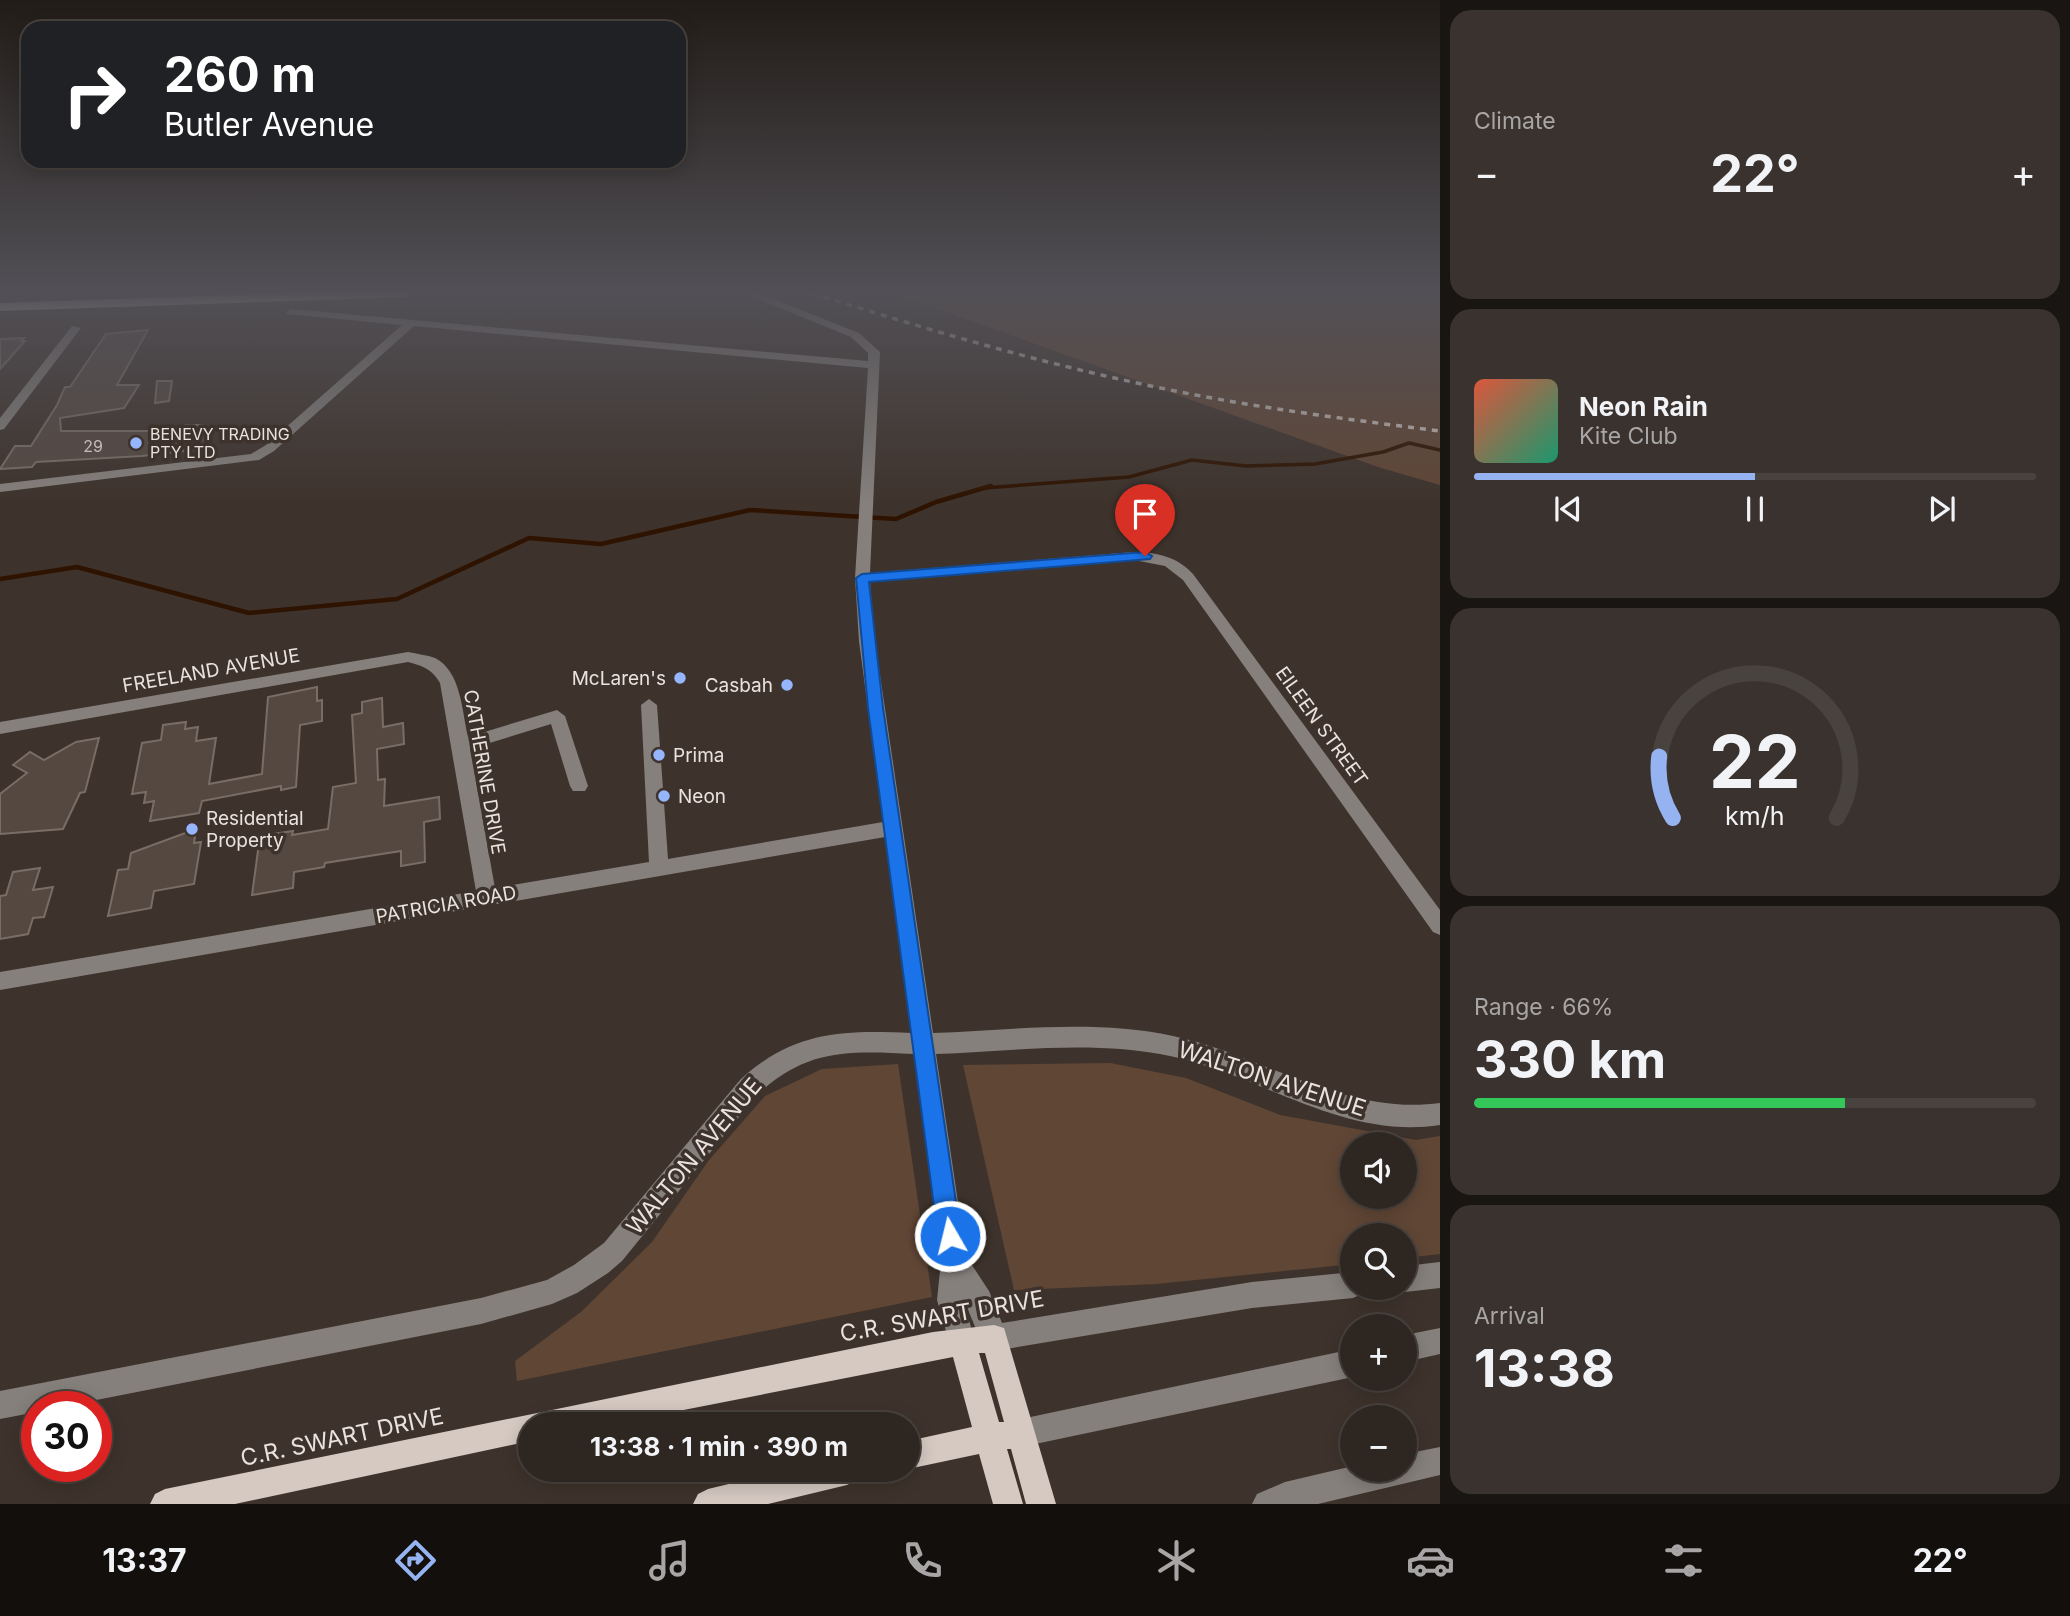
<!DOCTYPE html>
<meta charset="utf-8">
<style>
:root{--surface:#2e2621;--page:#3a322e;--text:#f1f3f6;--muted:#a7a5a5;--line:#49433f;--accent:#95b2f1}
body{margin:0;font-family:Inter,sans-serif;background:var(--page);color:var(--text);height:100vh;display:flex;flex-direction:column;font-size:26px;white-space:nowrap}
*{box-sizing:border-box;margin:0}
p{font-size:23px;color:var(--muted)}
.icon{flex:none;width:38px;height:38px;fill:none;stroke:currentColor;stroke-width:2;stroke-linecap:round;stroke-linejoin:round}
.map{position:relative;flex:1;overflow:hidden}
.panel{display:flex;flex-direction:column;gap:10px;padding:10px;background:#191512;width:630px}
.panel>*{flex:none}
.guide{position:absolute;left:21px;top:21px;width:665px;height:147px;border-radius:21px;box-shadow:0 4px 18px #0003,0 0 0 2px var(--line);background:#202124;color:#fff;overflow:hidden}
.buttons{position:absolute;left:1340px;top:1132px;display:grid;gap:14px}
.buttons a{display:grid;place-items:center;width:77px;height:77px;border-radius:50%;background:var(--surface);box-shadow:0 4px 18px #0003,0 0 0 2px var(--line);font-size:35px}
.speed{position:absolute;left:21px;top:1391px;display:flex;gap:14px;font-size:35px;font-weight:700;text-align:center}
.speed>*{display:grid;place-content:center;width:91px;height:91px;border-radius:50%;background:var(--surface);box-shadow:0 4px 18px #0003,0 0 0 2px var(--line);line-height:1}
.speed .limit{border:10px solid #d22;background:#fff;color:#111}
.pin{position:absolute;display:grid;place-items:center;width:60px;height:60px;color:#fff;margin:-72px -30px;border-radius:50% 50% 50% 0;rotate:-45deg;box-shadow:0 0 7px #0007}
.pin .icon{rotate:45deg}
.me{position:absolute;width:77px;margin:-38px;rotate:352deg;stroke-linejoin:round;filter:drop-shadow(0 0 5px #0008)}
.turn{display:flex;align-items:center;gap:24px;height:147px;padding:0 28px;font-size:32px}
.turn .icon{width:91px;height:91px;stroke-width:2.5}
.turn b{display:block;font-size:49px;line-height:60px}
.big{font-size:52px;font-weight:700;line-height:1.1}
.panel .card{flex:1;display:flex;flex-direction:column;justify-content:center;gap:10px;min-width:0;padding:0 24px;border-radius:21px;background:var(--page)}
.panel .dial{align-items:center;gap:0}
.dial svg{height:182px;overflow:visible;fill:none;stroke:var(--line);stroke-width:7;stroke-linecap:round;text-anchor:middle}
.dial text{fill:var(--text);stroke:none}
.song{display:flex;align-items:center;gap:21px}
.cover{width:84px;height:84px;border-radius:10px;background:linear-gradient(135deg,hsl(10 70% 55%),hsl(160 70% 35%))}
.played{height:7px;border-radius:4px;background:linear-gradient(90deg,var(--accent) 50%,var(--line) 50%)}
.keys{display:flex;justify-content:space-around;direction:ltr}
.heat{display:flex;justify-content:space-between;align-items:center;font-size:38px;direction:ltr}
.charge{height:10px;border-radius:5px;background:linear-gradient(90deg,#34c759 66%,var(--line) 0)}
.trip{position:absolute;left:518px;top:1412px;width:402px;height:70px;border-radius:35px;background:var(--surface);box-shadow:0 4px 18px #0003,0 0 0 2px var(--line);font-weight:700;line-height:70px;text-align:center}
.tabs{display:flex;height:112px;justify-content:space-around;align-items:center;background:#120f0d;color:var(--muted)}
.tabs .icon{width:49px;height:49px}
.tabs .selected{color:var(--accent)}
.tabs b{font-size:32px;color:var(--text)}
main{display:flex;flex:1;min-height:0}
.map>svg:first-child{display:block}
.green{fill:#604635;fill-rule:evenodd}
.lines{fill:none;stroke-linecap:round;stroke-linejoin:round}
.stream-far1{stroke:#2e1300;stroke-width:3.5}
.stream{stroke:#2e1300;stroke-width:4.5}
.building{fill:#544841;stroke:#796d66;stroke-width:2}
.minor{fill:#85807c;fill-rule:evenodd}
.major{fill:#d5c9c2;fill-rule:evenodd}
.highway{fill:#f5e7de;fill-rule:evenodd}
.rail{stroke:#c4bcb7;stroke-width:3.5;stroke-dasharray:6 6;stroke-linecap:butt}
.route{fill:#1a73e8;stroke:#114b97;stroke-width:2}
.poi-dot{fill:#95b6fd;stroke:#3e332c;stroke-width:2.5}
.labels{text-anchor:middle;stroke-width:7;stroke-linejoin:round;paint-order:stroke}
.far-poi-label{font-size:16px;fill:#e9e2de;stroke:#3e332c;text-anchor:start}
.number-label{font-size:16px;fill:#c4bcb7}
.street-label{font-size:19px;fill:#e9e2de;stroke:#3e332c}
.poi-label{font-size:19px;fill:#e9e2de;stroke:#3e332c;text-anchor:start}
.near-street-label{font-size:23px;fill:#e9e2de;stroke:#3e332c}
</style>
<main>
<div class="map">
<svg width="1440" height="1504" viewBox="0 0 1440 1504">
<rect width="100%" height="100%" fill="#3e332c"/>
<path class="green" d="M1440 293V485L1378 467 896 294Z
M1110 1063 1186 1078 1280 1115 1416 1140 1440 1136V1254L1405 1258V1236H1353V1264L1156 1284 1014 1290 963 1065ZM1353 1144H1405V1197H1353Z
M898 1064 932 1297 517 1381 515 1361 581 1312 652 1242 709 1160 765 1096 822 1069Z"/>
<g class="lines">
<path class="stream-far1" d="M984 488 1129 477 1192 460 1246 466 1315 464 1383 452 1409 443 1440 450"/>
<path class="stream" d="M0 579 77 567 249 613 397 599 529 538 601 544 750 510 896 519 936 502 991 486"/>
</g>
<path class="building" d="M148 330 117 385H139L124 408 60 418 61 431H181L185 425H203L202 428H209L208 448 142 456 36 462 32 467 0 469 15 446H31L57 405 65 387H70L106 334Z
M24 338 21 341H25L0 369V339Z
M157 381H172L169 401 155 403Z
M317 687V701L322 700V721L300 725 296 787 281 790V786L202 801 199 813 150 821 154 801 144 803 146 792 132 794 142 743 161 740 163 725 186 722 185 729 198 727 196 741 216 738 209 784 262 774 268 697Z
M382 698 383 727 403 723 404 744 377 749 378 780 385 779 384 806 439 797 440 819 424 822 425 862 401 866V851L325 863 324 867 294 872 293 888 252 895 260 836 293 831 292 835 328 829 333 787 356 783 352 715 362 713V702Z
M99 738 85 792 80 793 63 829 0 834V794L27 773 13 765 30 752 44 760 76 742Z
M196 829 194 843 201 842 194 884 154 891 151 908 108 916 118 870 128 869 131 853Z
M40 868 33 890 53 887 44 917 33 918 28 934 0 939V896L6 895 13 872Z"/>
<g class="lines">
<path class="minor" d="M743 293H758L859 333 880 352 870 573 1134 552C1156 552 1178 557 1193 574L1440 910V935L1433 932 1183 580 1165 566 1134 560 870 582 875 641 933 1033C1012 1030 1095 1019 1173 1036 1263 1055 1345 1116 1440 1103V1125C1343 1140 1261 1075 1170 1056 1094 1040 1013 1051 936 1054L966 1256 989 1291 1002 1323 1252 1282 1353 1272V1288H1365L1362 1294 1353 1298 1252 1308 994 1351 984 1348 963 1298 975 1342 972 1352 962 1355 952 1352 937 1300 941 1261 914 1054C849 1051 806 1048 756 1096L622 1261 608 1273 577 1293 552 1304 481 1324 61 1407H37V1412L0 1419V1391L481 1298 547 1280 574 1265 604 1243 740 1080C793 1031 843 1030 911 1033L885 837 0 990V972L476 891 440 683C432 669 423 666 408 662L0 734V722L408 652C417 654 427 655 435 658 461 671 462 711 468 737L557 710 565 716 588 786 585 791H573L570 786 551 724 470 749 495 888 649 862 641 705 649 699 657 705 668 859 883 822 859 641 855 578 868 368 414 326 274 451 259 460 0 492V484L251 454 266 445 402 325 287 314 286 312 291 309 868 361V353L851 337Z
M72 326 81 328 4 429 0 430V418Z
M1440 1262V1288L1405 1292 1396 1288H1405V1266Z
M1440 1328V1354L1405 1362V1335Z
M1353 1349V1377L1021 1447 1011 1443 1007 1433 1011 1423 1021 1419Z
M1440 1447V1475L1318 1504H1252L1257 1494 1285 1482 1353 1466V1470H1405V1454Z"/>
<path class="major" d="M994 1325 1004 1328 1007 1338 1056 1504H1026L1011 1449H1007L1023 1504H993L979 1454 908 1469V1441L972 1427 953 1357 612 1424H530V1441L235 1504H150L155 1494 165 1489 933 1332ZM979 1353H985L1004 1422H999Z
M787 1470H862L857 1480 847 1485 768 1504H693L698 1494 708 1489Z"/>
<path class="highway" d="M292 293H412L406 297 0 311V303Z"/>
<path class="rail" d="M812 293C925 329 1040 363 1156 387 1250 407 1345 419 1440 431"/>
</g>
<linearGradient id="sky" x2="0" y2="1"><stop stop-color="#221c18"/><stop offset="0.58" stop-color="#525056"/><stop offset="1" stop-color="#525056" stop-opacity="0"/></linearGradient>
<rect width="1440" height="504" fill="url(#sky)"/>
<path class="route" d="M1145 552 1152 556 1150 559 869 582 883 708 961 1236 958 1244 950 1247 942 1244 938 1236 868 708 856 578 862 574Z"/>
<g class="poi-dot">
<circle cx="136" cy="443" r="7"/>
<circle cx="680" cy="678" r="7"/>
<circle cx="787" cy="685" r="7"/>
<circle cx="659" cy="755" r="7"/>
<circle cx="664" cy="796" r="7"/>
<circle cx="192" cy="829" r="7"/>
</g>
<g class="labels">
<g class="far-poi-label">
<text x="150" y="440">BENEVY TRADING<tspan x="150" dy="18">PTY LTD</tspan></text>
</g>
<g class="number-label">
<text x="93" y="452">29</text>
</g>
<g class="street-label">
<text transform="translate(211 670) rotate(-10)" y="7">FREELAND AVENUE</text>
<text transform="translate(1322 726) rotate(54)" y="7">EILEEN STREET</text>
<text transform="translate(485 772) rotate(80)" y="7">CATHERINE DRIVE</text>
<text transform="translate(446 904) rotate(-10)" y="7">PATRICIA ROAD</text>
</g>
<g class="poi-label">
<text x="666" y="685" text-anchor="end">McLaren's</text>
<text x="773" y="692" text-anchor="end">Casbah</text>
<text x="673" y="762">Prima</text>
<text x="678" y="803">Neon</text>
<text x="206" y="825">Residential<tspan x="206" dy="22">Property</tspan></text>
</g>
<g class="near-street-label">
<text transform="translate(1272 1079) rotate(18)" y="8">WALTON AVENUE</text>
<text transform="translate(694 1156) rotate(-50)" y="8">WALTON AVENUE</text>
<text transform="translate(942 1316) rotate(-10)" y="8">C.R. SWART DRIVE</text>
<text transform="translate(342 1437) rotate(-12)" y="8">C.R. SWART DRIVE</text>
</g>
</g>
</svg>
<div class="buttons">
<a><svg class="icon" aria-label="sound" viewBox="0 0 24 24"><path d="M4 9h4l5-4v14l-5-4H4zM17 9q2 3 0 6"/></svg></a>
<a><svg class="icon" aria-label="search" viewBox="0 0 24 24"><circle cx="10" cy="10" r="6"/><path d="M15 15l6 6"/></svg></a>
<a>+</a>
<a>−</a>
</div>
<div class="speed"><div class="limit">30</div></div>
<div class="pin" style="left:1145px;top:556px;background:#d93025"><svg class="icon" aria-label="arrive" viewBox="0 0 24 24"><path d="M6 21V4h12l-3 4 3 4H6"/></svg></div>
<svg class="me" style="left:950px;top:1236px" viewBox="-20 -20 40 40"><circle r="17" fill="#1a73e8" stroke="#fff" stroke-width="3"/><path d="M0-11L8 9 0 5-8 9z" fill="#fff"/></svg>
<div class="trip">13:38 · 1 min · 390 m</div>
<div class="guide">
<div class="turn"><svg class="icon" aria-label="right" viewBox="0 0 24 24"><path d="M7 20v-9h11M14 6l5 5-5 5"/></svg><div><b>260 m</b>Butler Avenue</div></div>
</div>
</div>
<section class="panel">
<div class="card"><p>Climate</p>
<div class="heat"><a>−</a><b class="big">22°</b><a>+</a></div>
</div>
<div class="card">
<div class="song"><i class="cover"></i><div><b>Neon Rain</b><p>Kite Club</p></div></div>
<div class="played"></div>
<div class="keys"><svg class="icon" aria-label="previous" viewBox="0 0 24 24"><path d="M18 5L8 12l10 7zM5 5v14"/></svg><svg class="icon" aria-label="pause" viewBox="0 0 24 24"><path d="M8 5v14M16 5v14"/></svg><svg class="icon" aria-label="next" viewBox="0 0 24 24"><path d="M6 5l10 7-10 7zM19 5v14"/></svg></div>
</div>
<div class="card dial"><svg viewBox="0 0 100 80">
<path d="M14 69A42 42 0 1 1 86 69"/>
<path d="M14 69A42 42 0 0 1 8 42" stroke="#95b2f1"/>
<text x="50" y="56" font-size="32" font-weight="700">22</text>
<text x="50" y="72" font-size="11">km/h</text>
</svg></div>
<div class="card"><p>Range · 66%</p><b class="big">330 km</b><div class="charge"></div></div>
<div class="card"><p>Arrival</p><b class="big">13:38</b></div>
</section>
</main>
<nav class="tabs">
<b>13:37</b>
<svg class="icon selected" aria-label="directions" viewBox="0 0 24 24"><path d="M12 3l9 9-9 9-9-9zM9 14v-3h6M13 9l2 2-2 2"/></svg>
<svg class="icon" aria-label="music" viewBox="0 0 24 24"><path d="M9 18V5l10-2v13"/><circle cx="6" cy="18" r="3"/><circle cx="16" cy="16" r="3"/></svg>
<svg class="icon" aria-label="phone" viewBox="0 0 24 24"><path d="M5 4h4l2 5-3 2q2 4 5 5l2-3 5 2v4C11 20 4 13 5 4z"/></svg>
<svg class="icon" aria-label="climate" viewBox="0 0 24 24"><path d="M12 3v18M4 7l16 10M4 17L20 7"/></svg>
<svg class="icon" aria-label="car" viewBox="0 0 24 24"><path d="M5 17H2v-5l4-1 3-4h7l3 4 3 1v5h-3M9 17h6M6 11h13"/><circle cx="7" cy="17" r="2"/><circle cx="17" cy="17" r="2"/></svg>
<svg class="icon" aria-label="filters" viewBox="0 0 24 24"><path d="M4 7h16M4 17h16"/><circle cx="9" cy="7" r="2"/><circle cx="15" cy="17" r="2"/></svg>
<b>22°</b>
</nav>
